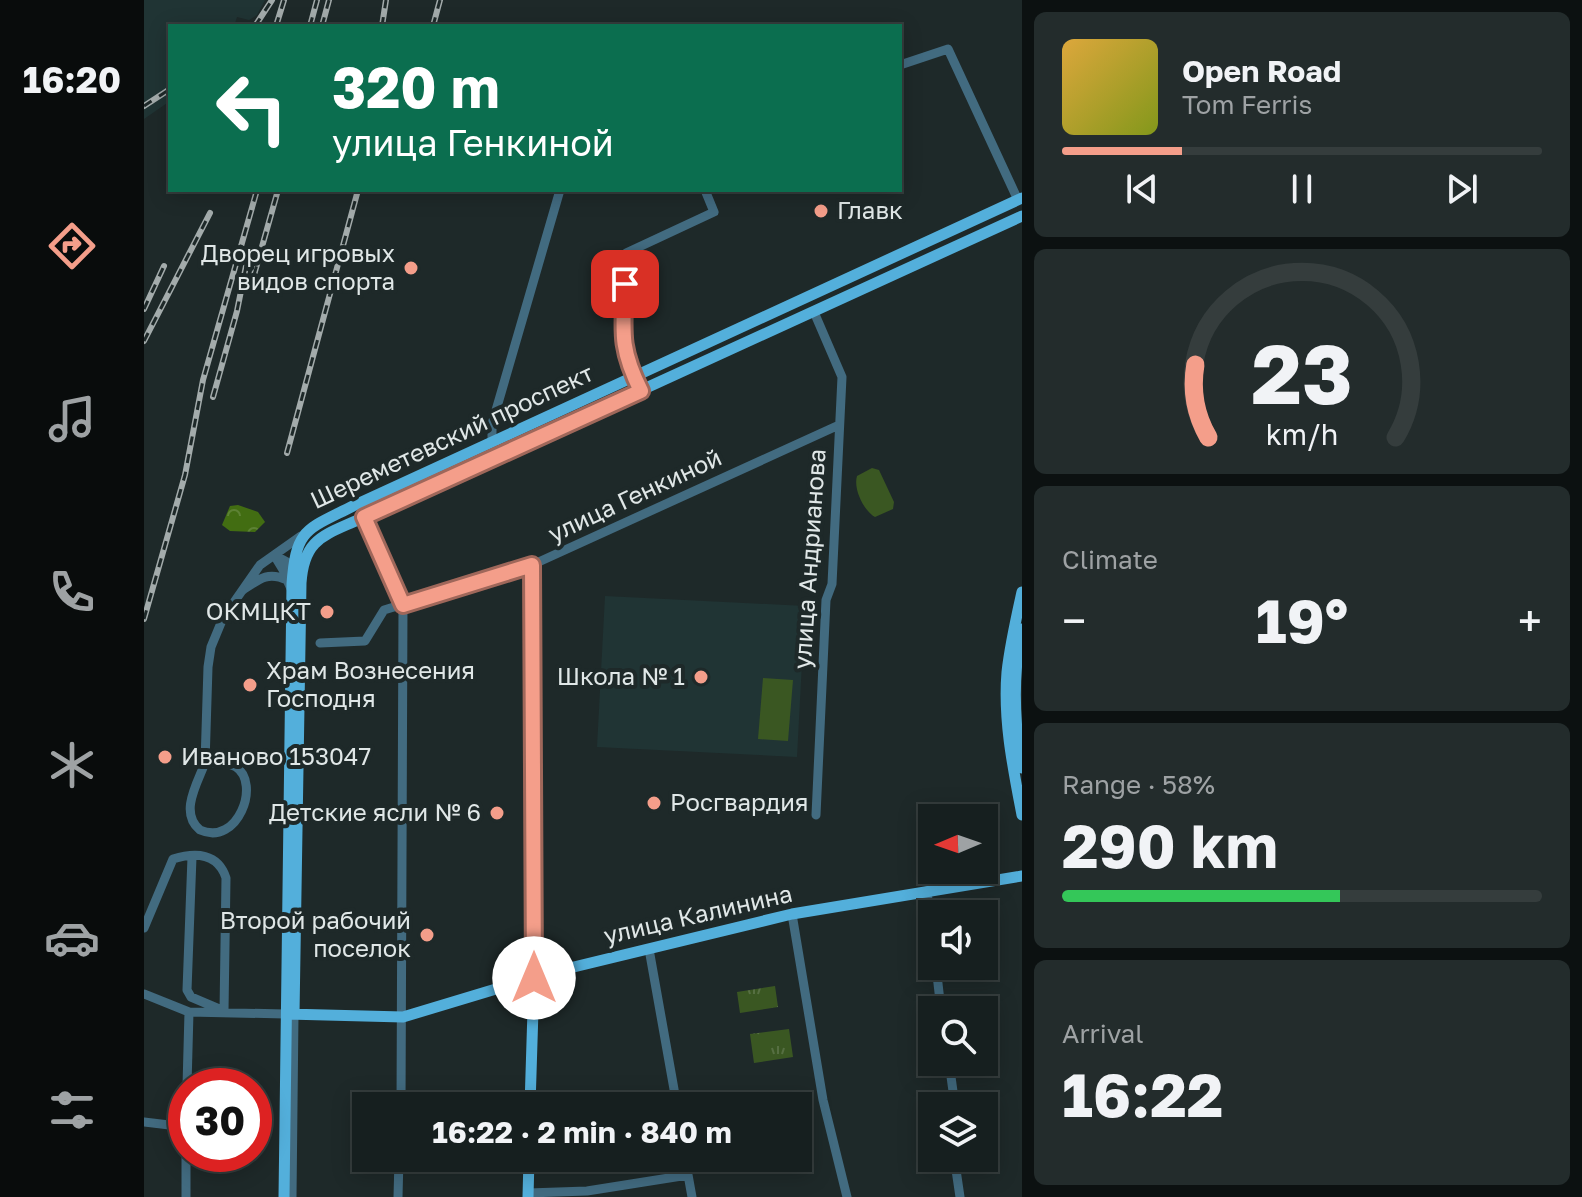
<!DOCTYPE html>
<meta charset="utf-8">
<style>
:root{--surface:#161f1f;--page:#232c2c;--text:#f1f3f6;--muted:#9ea2a4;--line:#353d3d;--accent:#f49e8a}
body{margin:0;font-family:"Golos Text",sans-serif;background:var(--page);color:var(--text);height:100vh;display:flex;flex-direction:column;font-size:30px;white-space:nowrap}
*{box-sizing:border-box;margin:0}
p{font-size:26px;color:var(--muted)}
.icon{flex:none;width:44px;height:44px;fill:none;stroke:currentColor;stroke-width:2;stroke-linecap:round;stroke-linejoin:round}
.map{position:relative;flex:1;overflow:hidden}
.details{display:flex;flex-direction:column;gap:12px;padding:12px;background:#0c1111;width:560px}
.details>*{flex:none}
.top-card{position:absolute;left:24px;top:24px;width:734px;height:168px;border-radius:0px;box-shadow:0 4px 20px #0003,0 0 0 2px var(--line);background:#0b6e4f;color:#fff;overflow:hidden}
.needle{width:52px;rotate:268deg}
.fabs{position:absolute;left:774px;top:804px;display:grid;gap:16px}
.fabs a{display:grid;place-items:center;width:80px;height:80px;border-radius:0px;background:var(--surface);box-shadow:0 4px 20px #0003,0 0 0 2px var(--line);font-size:40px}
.speed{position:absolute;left:24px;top:1068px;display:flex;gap:16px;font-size:40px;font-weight:700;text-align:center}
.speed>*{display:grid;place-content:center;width:104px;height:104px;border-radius:50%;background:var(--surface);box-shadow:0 4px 20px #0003,0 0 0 2px var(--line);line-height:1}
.speed .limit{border:12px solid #d22;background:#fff;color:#111}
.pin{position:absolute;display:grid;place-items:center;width:68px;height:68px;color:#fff;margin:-34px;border-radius:16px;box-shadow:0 4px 12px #0006}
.me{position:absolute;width:88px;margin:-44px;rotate:0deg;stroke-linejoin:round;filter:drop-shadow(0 0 6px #0008)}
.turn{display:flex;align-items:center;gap:28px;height:168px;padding:0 32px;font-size:36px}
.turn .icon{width:104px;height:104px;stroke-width:2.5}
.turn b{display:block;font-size:56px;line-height:68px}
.big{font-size:60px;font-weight:700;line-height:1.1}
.details .card{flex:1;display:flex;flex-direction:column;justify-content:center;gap:12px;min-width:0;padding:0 28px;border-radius:12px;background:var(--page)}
.details .dial{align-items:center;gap:0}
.dial svg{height:208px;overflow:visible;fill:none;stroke:var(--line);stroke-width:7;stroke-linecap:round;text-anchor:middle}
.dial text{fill:var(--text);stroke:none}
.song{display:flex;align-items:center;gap:24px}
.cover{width:96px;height:96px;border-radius:12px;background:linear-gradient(135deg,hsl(40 70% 55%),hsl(70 70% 35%))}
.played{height:8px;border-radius:4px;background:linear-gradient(90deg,var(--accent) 25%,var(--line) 25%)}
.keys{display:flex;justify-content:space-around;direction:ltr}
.heat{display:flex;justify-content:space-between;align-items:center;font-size:44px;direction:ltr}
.charge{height:12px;border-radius:6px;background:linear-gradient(90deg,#34c759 58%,var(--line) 0)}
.trip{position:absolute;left:208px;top:1092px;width:460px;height:80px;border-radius:0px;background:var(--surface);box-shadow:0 4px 20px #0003,0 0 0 2px var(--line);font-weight:700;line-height:80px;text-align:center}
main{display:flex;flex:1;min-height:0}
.menu{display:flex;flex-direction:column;width:144px;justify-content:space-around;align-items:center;background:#090c0c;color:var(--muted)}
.menu .icon{width:56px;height:56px}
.menu .active{color:var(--accent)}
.menu b{font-size:36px;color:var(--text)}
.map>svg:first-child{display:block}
.built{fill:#203434}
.grass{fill:#3a5722}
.forest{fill:url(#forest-crowns)}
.park{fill:url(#park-tufts)}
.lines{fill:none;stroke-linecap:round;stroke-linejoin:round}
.minor{stroke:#426b80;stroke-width:9}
.major{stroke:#53afdb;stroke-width:11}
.rail-casing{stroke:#a3abab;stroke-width:6}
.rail{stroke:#1e2929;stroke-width:3;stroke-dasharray:9;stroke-linecap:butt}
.route-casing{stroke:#9f675a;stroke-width:20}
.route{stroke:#f49e8a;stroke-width:14}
.poi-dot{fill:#f49e8a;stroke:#1e2929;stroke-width:3}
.labels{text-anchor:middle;stroke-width:8;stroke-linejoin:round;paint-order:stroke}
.poi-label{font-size:24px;fill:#e0e7e7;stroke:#1e2929;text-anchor:end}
.street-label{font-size:24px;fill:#e0e7e7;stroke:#1e2929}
</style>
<main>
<nav class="menu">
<b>16:20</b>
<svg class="icon active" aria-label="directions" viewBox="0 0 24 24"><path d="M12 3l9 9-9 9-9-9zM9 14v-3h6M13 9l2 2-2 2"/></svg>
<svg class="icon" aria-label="music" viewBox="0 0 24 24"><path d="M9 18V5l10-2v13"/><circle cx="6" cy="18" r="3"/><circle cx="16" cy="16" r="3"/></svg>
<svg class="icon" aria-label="phone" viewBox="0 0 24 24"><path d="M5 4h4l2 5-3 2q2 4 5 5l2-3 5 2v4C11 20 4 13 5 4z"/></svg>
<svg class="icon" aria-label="climate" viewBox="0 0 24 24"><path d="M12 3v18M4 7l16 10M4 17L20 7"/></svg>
<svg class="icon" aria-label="car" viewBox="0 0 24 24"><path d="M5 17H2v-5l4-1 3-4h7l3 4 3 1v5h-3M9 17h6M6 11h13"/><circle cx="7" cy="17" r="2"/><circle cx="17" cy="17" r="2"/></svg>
<svg class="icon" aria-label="filters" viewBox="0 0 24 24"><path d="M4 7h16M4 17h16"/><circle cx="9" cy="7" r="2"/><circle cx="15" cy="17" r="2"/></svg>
</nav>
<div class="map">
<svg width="878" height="1197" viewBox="0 0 878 1197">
<defs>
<pattern id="forest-crowns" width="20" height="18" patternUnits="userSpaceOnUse" patternTransform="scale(2)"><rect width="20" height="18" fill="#426d12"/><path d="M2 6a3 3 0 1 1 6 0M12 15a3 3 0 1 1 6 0" fill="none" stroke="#5d8234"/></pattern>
<pattern id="park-tufts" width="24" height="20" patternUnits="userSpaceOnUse" patternTransform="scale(2)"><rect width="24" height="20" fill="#3a5722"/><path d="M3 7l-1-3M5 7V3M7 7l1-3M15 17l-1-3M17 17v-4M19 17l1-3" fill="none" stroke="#566f42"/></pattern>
</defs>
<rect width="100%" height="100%" fill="#1e2929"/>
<path class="built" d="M0 0H121L113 15 105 20 93 17 90 26H26V101L0 119Z
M461 596 661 606 653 757 453 747Z"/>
<path class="grass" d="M728 468 735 470 750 502 749 509 731 517C720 511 709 489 713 476Z
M619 678 649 680 644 741 614 739Z"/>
<path class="forest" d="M94 505 114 512 121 522 111 532 86 531 78 525 86 506Z"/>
<path class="park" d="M631 986 634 1007 596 1013 593 992Z
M645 1029 649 1057 610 1063 606 1034Z"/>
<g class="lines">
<path class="minor" d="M756 65 804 49 874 200
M670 312 698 377 688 584 682 600 672 815
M490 377 479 344 482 253 570 212 561 190
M348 441V424L416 190
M220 517 259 605 257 1106
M130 555 143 562 152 572
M130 555 147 583
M388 565 390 978
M99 590C115 579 124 571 143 580L148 591
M176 643 221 641 240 610 388 565 695 425
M61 763 64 667 67 647 79 618 116 565 157 536
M61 763C71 763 82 761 92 767 117 783 94 847 56 830 35 813 53 784 61 763Z
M48 857 43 990 47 997 80 1011
M783 891 788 934
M648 914 679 1100 703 1197
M0 928 29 859C52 852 74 853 82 878L80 1011
M505 949 533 1106
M792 966 797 1010
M0 994 45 1012 141 1014
M805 1062 811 1106
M43 1086 45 1012
M42 1120V1197
M0 1122 42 1127
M541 1158 548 1197
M813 1158 811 1163 816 1197
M384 1193 443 1191 544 1175
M148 1197 150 1014
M254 1197 255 1158"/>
<path class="major" d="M878 592C872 619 866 645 863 672 859 720 869 768 878 815
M878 629C868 676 870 722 878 768
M143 1014 259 1017 405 973 648 914 878 876
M150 1014 157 583C160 536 183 535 220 517L878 216
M386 1106 390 978
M140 1197 148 584C152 528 162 530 209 506L878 198
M384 1197 385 1158"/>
<defs>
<path id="rail" d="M111 26 128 0
M132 26 140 0
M166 26 173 0
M178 26 185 0
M238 26 242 0
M289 26 296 0
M0 106 26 89
M110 275 134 190
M0 309 20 266
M0 341 66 213
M69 397 93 311 102 266
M143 453 214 190
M0 619 41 475 59 380 113 190"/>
</defs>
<use href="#rail" class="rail-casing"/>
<use href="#rail" class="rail"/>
</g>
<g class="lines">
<defs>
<path id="route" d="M390 978 388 565 259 605 220 517 497 391C475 347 479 331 481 284"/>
</defs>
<use href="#route" class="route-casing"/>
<use href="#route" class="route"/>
</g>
<g class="poi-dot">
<circle cx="677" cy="211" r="8"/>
<circle cx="267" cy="268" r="8"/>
<circle cx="183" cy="612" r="8"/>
<circle cx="557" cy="677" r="8"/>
<circle cx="106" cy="685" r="8"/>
<circle cx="21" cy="757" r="8"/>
<circle cx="510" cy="803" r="8"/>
<circle cx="353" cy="813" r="8"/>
<circle cx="283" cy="935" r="8"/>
</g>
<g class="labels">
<g class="poi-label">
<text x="693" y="219" text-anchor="start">Главк</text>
<text x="251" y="262">Дворец игровых<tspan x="251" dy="28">видов спорта</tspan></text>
<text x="167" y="620">ОКМЦКТ</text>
<text x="122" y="679" text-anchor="start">Храм Вознесения<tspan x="122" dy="28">Господня</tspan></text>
<text x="541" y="685">Школа № 1</text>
<text x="37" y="765" text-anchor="start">Иваново 153047</text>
<text x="526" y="811" text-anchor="start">Росгвардия</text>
<text x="337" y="821">Детские ясли № 6</text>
<text x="267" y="929">Второй рабочий<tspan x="267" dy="28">поселок</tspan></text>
</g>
<g class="street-label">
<text transform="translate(308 437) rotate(-25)" y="8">Шереметевский проспект</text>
<text transform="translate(491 496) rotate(-25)" y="8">улица Генкиной</text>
<text transform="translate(666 559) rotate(-86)" y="8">улица Андрианова</text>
<text transform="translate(554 915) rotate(-13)" y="8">улица Калинина</text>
</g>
</g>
</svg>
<div class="fabs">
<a><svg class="needle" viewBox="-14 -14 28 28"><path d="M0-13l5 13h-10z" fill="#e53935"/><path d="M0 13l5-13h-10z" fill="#9ea2a4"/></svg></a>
<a><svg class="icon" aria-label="sound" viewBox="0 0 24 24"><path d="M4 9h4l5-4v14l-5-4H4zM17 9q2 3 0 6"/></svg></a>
<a><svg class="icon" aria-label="search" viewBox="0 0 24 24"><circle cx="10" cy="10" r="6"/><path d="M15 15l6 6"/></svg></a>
<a><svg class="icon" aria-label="layers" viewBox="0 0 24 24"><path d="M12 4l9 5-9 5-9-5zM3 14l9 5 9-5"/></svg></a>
</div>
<div class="speed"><div class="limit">30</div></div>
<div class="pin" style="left:481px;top:284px;background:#d93025"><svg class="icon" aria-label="arrive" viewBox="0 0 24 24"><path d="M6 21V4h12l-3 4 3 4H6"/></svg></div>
<svg class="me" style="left:390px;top:978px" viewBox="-20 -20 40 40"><circle r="19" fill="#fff"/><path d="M0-13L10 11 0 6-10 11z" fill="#f49e8a"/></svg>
<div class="trip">16:22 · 2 min · 840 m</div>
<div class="top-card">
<div class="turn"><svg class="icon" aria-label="left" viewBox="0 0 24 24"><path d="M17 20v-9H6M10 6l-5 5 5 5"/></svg><div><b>320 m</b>улица Генкиной</div></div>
</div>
</div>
<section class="details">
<div class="card">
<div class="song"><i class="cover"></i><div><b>Open Road</b><p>Tom Ferris</p></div></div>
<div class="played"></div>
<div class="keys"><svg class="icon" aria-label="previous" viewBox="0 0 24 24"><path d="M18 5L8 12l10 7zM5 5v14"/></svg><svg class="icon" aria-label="pause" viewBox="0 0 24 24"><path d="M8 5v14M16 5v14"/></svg><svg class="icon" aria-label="next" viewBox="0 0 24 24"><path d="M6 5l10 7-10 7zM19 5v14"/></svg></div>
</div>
<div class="card dial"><svg viewBox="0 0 100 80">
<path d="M14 69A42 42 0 1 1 86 69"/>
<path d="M14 69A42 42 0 0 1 9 41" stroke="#f49e8a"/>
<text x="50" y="56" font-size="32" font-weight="700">23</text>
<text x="50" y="72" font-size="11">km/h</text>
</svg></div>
<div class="card"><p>Climate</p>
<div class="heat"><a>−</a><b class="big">19°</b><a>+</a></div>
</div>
<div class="card"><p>Range · 58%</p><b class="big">290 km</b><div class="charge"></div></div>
<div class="card"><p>Arrival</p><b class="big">16:22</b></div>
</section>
</main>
